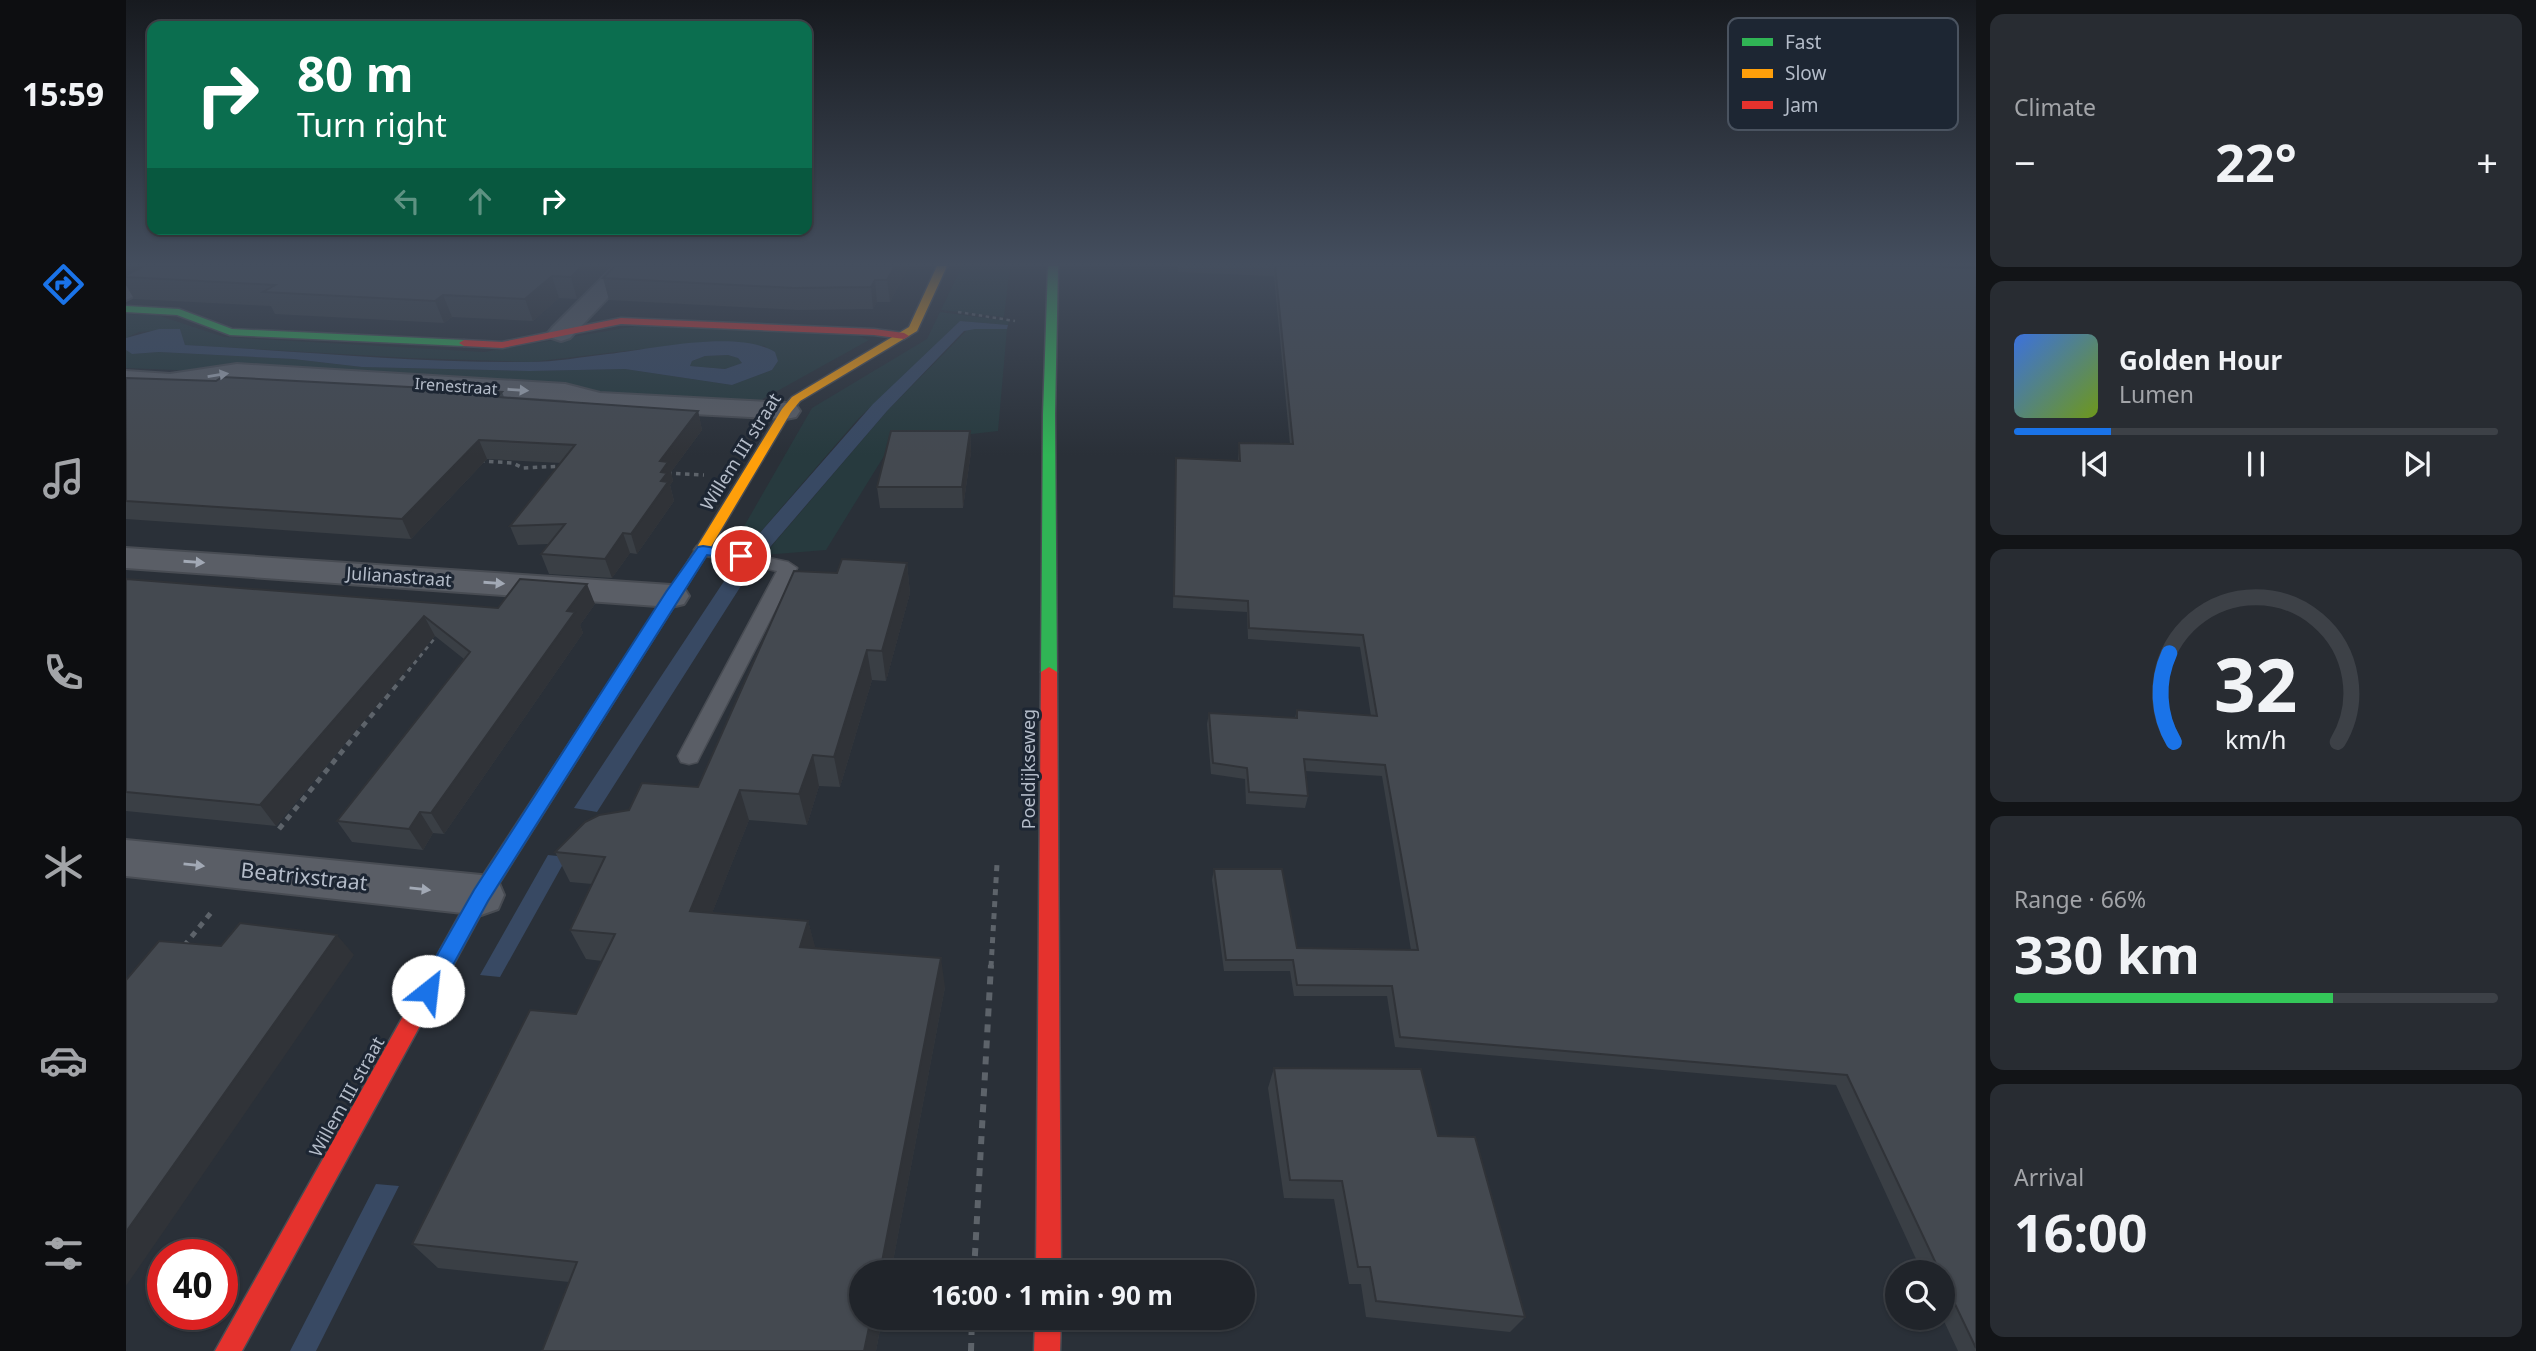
<!DOCTYPE html>
<meta charset="utf-8">
<style>
:root{--surface:#20242a;--page:#282c32;--text:#f1f3f6;--muted:#a2a4a8;--line:#3d4147;--accent:#1a73e8}
body{margin:0;font-family:"Noto Sans",sans-serif;background:var(--page);color:var(--text);height:100vh;display:flex;flex-direction:column;font-size:26px;white-space:nowrap}
*{box-sizing:border-box;margin:0}
p{font-size:23px;color:var(--muted)}
.icon{flex:none;width:38px;height:38px;fill:none;stroke:currentColor;stroke-width:2;stroke-linecap:round;stroke-linejoin:round}
.map{position:relative;flex:1;overflow:hidden}
.panel{display:flex;flex-direction:column;gap:14px;padding:14px;background:#121417;width:560px}
.panel>*{flex:none}
.top-card{position:absolute;left:21px;top:21px;width:665px;height:214px;border-radius:14px;box-shadow:0 2px 5px #0004,0 0 0 2px var(--line);background:#0b6e4f;color:#fff;overflow:hidden}
.tools{position:absolute;left:1759px;top:1260px;display:grid;gap:14px}
.tools a{display:grid;place-items:center;width:70px;height:70px;border-radius:50%;background:var(--surface);box-shadow:0 2px 5px #0004,0 0 0 2px var(--line);font-size:35px}
.speed{position:absolute;left:21px;top:1239px;display:flex;gap:14px;font-size:35px;font-weight:700;text-align:center}
.speed>*{display:grid;place-content:center;width:91px;height:91px;border-radius:50%;background:var(--surface);box-shadow:0 2px 5px #0004,0 0 0 2px var(--line);line-height:1}
.speed .limit{border:10px solid #d22;background:#fff;color:#111}
.pin{position:absolute;display:grid;place-items:center;width:60px;height:60px;color:#fff;margin:-30px;border:4px solid #fff;border-radius:50%;box-shadow:0 2px 7px #0007}
.me{position:absolute;width:77px;margin:-38px;rotate:29deg;stroke-linejoin:round;filter:drop-shadow(0 0 5px #0008)}
.turn{display:flex;align-items:center;gap:24px;height:147px;padding:0 35px;font-size:32px}
.turn .icon{width:91px;height:91px;stroke-width:2.5}
.turn b{display:block;font-size:49px;line-height:60px}
.lanes{display:flex;align-items:center;height:66px;padding:0 35px;background:#0003;justify-content:center;gap:35px;direction:ltr}
.lanes .off{opacity:.35}
.big{font-size:52px;font-weight:700;line-height:1.1}
.panel .widget{flex:1;display:flex;flex-direction:column;justify-content:center;gap:10px;min-width:0;padding:0 24px;border-radius:14px;background:var(--page)}
.panel .dial{align-items:center;gap:0}
.dial svg{height:182px;overflow:visible;fill:none;stroke:var(--line);stroke-width:7;stroke-linecap:round;text-anchor:middle}
.dial text{fill:var(--text);stroke:none}
.song{display:flex;align-items:center;gap:21px}
.cover{width:84px;height:84px;border-radius:10px;background:linear-gradient(135deg,hsl(220 70% 55%),hsl(80 70% 35%))}
.played{height:7px;border-radius:4px;background:linear-gradient(90deg,var(--accent) 20%,var(--line) 20%)}
.keys{display:flex;justify-content:space-around;direction:ltr}
.heat{display:flex;justify-content:space-between;align-items:center;font-size:38px;direction:ltr}
.charge{height:10px;border-radius:5px;background:linear-gradient(90deg,#34c759 66%,var(--line) 0)}
.trip{position:absolute;left:723px;top:1260px;width:406px;height:70px;border-radius:35px;background:var(--surface);box-shadow:0 2px 5px #0004,0 0 0 2px var(--line);font-weight:700;line-height:70px;text-align:center}
main{display:flex;flex:1;min-height:0}
.menu{display:flex;flex-direction:column;width:126px;justify-content:space-around;align-items:center;background:#0d0e11;color:var(--muted)}
.menu .icon{width:49px;height:49px}
.menu .on{color:var(--accent)}
.menu b{font-size:32px;color:var(--text)}
.map>svg:first-child{display:block}
.green{fill:#273a3e}
.water{fill:#384963;fill-rule:evenodd}
.lines{fill:none;stroke-linecap:round;stroke-linejoin:round}
.lane-casing{stroke:#484c53;stroke-width:3}
.street-casing{stroke:#484c53;stroke-width:4}
.fast-casing{stroke:#484c53;stroke-width:3}
.slow-casing{stroke:#484c53;stroke-width:3}
.jam-casing{stroke:#484c53;stroke-width:3}
.path-far3{stroke:#5d636a;stroke-width:2.5;stroke-dasharray:3.5 3.5;stroke-linecap:butt}
.path-far2{stroke:#5d636a;stroke-width:3.5;stroke-dasharray:4.5 4.5;stroke-linecap:butt}
.path-far1{stroke:#5d636a;stroke-width:5;stroke-dasharray:6 6;stroke-linecap:butt}
.path{stroke:#5d636a;stroke-width:6;stroke-dasharray:8 8;stroke-linecap:butt}
.lane{fill:#5a5e66;fill-rule:evenodd}
.street{fill:#5a5e66;fill-rule:evenodd}
.fast{fill:#30b455;fill-rule:evenodd}
.slow{fill:#ff9f0a;fill-rule:evenodd}
.jam{fill:#e5322d;fill-rule:evenodd}
.wall{fill:#3a3f45}
.shaded-wall{fill:#303338}
.building{fill:#444950;stroke:#303338;stroke-width:2}
.oneway{fill:#a2a9b5}
.route{fill:#1a73e8;stroke:#114b97;stroke-width:2}
.labels{text-anchor:middle;stroke-width:6;stroke-linejoin:round;paint-order:stroke}
.far-street-label{font-size:16px;fill:#b4bcc9;stroke:#1d2633}
.street-label{font-size:18px;fill:#b4bcc9;stroke:#1d2633}
.near-street-label{font-size:21px;fill:#b4bcc9;stroke:#1d2633}
.key{fill:#1d2633;stroke:#4a5360;stroke-width:2}
.key-label{font-size:19px;fill:#b4bcc9}
</style>
<main>
<nav class="menu">
<b>15:59</b>
<svg class="icon on" aria-label="directions" viewBox="0 0 24 24"><path d="M12 3l9 9-9 9-9-9zM9 14v-3h6M13 9l2 2-2 2"/></svg>
<svg class="icon" aria-label="music" viewBox="0 0 24 24"><path d="M9 18V5l10-2v13"/><circle cx="6" cy="18" r="3"/><circle cx="16" cy="16" r="3"/></svg>
<svg class="icon" aria-label="phone" viewBox="0 0 24 24"><path d="M5 4h4l2 5-3 2q2 4 5 5l2-3 5 2v4C11 20 4 13 5 4z"/></svg>
<svg class="icon" aria-label="climate" viewBox="0 0 24 24"><path d="M12 3v18M4 7l16 10M4 17L20 7"/></svg>
<svg class="icon" aria-label="car" viewBox="0 0 24 24"><path d="M5 17H2v-5l4-1 3-4h7l3 4 3 1v5h-3M9 17h6M6 11h13"/><circle cx="7" cy="17" r="2"/><circle cx="17" cy="17" r="2"/></svg>
<svg class="icon" aria-label="filters" viewBox="0 0 24 24"><path d="M4 7h16M4 17h16"/><circle cx="9" cy="7" r="2"/><circle cx="15" cy="17" r="2"/></svg>
</nav>
<div class="map">
<svg width="1850" height="1351" viewBox="0 0 1850 1351">
<rect width="100%" height="100%" fill="#2a3038"/>
<path class="green" d="M836 266H884L878 317 815 310Z
M814 312 883 321 882 325 834 321 732 419 618 551 605 549 686 408 801 339Z
M0 314 31 315 98 337 358 352 516 325 730 335 743 340 628 404 477 393 441 386 0 368V350L6 354 33 352 167 359 236 367 403 371 499 369 606 385 646 370 652 361 639 346 568 343 405 362 285 358 59 345 54 329 13 332 0 338Z
M842 329H881L872 431 766 443 700 550 638 555 761 411Z
M602 355 612 358 616 363 599 369 564 366 566 361 579 356Z"/>
<path class="water" d="M834 321 882 325 881 329H849L838 331 761 411 627 567 471 812 448 808 618 551 747 404Z
M33 329H54L59 345C174 351 289 363 403 362 429 362 456 357 482 354 526 349 611 329 649 352L652 361 646 370 606 385 499 369 403 371 236 367 167 359 33 352 6 354 0 350V338ZM602 355 612 358 616 363 599 369 564 366 566 361 579 356Z
M422 855 441 857 374 977 354 975Z
M250 1184 273 1186 190 1351H164Z"/>
<g class="lines">
<defs>
<path id="lane" d="M577 544 662 562 671 568 574 756 571 762 563 764 555 762 552 756 651 571 571 554 568 550 571 546Z"/>
<path id="street" d="M33 266H62L59 271 0 300V284Z
M488 266H512L444 338 435 341 426 338 422 333 426 328Z
M111 364 439 384 474 393 660 403 670 405 674 411 670 417 660 419 474 409 438 400 111 380 44 390 0 387V371L44 374Z
M0 548 545 585 558 588 563 596 558 604 545 607 0 568Z
M0 840 355 875 372 881 378 895 372 909 355 915 0 876Z"/>
<path id="fast" d="M922 266H932L929 414 931 672 923 677 915 672 917 414Z
M0 306 53 309 106 329 338 340 343 343 338 346 104 335 51 315 0 312Z
M570 556 577 560 362 901 307 1002 300 1004 293 1002 290 995 293 988 348 889 563 560Z"/>
<path id="slow" d="M811 266H821L791 331 674 401 665 412 577 560 575 563H565L563 560 656 409 666 397 783 327Z"/>
<path id="jam" d="M495 318 748 329 778 333 783 336 778 339 748 335 495 324 376 348 338 346 333 343 338 340 376 342Z
M923 667 931 672 935 1272H910L915 672Z
M300 986 307 988 310 995 307 1002 116 1351H89L293 988Z
M909 1318H935L934 1351H908Z"/>
</defs>
<use href="#lane" class="lane-casing"/>
<use href="#street" class="street-casing"/>
<use href="#fast" class="fast-casing"/>
<use href="#slow" class="slow-casing"/>
<use href="#jam" class="jam-casing"/>
<path class="path-far3" d="M832 312 889 321"/>
<path class="path-far2" d="M354 461 387 463 397 468 438 466
M541 473 578 475
M282 671 313 632"/>
<path class="path-far1" d="M153 829 283 669
M58 946 88 909
M865 967 871 864"/>
<path class="path" d="M848 1272 865 965
M845 1351 846 1318"/>
<use href="#lane" class="lane"/>
<use href="#street" class="street"/>
<use href="#fast" class="fast"/>
<use href="#slow" class="slow"/>
<use href="#jam" class="jam"/>
</g>
<path class="wall" d="M0 266H485L451 299 433 298 407 321 326 317 318 323 149 314 145 306 8 299 0 285Z
M783 266 764 302H751L747 309 672 310 483 300 477 278Z
M1052 266H1795L1850 268V1351H1832L1816 1317V1272H1796L1710 1085 1269 1047 1261 996H1168L1164 971H1098L1086 880 1088 869 1171 948 1285 950 1256 776 1179 771 1182 796 1179 808 1120 804 1119 779 1085 774 1081 724 1083 713 1169 718 1171 710 1245 716 1234 647 1122 639 1121 612 1047 608 1050 458 1112 461 1113 443 1164 444 1148 276 1052 272Z
M0 378 376 392 378 397 572 411 576 430 545 472 547 481 544 485 548 501 511 554 504 553 486 578 423 574 415 554 423 544 392 545 384 526 435 463 361 459 285 539 0 519Z
M844 431 845 452 837 508H754L751 487Z
M781 563 784 593 760 681 746 680 714 787 693 786 681 825 623 820 586 913 682 921 689 948 819 987 750 1351H416L443 1282 312 1268 286 1244 450 1014 476 961 460 959 444 930 466 884 444 882 429 852 503 810 572 787 711 573Z
M0 579 372 608 469 604 454 625 457 633 318 834 307 833 297 850 226 842 211 821 338 659 309 636 150 826 0 811Z
M1148 1068 1312 1136 1399 1317 1384 1332 1240 1317 1235 1284H1223L1208 1199 1158 1198 1142 1088Z"/>
<path class="shaded-wall" d="M0 266H28L0 277Z
M456 266H485L451 299 445 277Z
M769 266H783L764 302 761 280Z
M426 276 433 298 407 321 399 299Z
M749 280 751 302 747 309 745 287Z
M317 295 326 317 318 323 309 301Z
M572 411 576 430 545 472 547 481 544 485 548 501 511 554 505 534 534 461Z
M844 431 845 452 837 508 836 487Z
M353 440 361 459 285 539 276 519Z
M497 533 504 553 486 578 479 559Z
M781 563 784 593 760 681 756 651Z
M461 584 469 604 454 625 457 633 318 834 305 813 441 611Z
M298 616 309 636 150 826 134 805Z
M741 650 746 680 714 787 708 757Z
M687 755 693 786 681 825 673 794Z
M614 790 623 820 575 941 564 911Z
M294 812 307 833 297 850 283 829Z
M682 921 690 950 674 947Z
M211 935 228 955 0 1286V1232Z
M815 958 819 987 765 1272H754Z
M745 1318H756L750 1351H738Z"/>
<path class="building" d="M18 266H456L445 277 426 276 399 299 317 295 309 301 137 292 149 285 0 277V275Z
M489 266H769L761 280H749L745 287 668 288 477 278Z
M1142 266H1795L1850 268V1348L1816 1277V1272H1814L1721 1075 1274 1037 1266 986 1171 985 1167 960H1100L1088 869H1156L1171 948 1292 950 1259 765 1178 759 1182 796 1123 792 1121 768 1087 763 1083 713 1171 718V710L1251 716 1237 635 1123 628 1122 601 1048 596 1050 458 1114 461 1113 443 1167 444 1149 266Z
M96 377 376 392 371 397 572 411 534 461 542 462 535 472 541 473 535 481 542 482 505 534 497 533 479 559 415 554 439 524 384 526 449 445 353 440 276 519 0 501V378L90 381Z
M765 431H844L836 487H751Z
M716 559 781 563 756 651 741 650 708 757 687 755 673 794 614 790 564 911 682 921 674 947 815 958 754 1272H735V1318H745L738 1351H416L451 1262 286 1244 404 1010 450 1014 489 934 444 930 479 857 429 852 459 822 473 815 503 810 516 783 572 787 668 571 711 573Z
M0 579 372 608 394 579 461 584 441 611 449 612 305 813 294 812 283 829 211 821 344 652 298 616 134 805 0 792Z
M114 923 211 935 0 1232V980L33 941 95 946Z
M1148 1068 1295 1069 1312 1136 1349 1137 1399 1317 1250 1301 1244 1267H1232L1216 1181 1164 1180Z"/>
<defs><path id="oneway-solid" d="M-6-.8H1V-3.2L6.5 0L1 3.2V.8H-6Z" transform="scale(1.75)"/></defs>
<g class="oneway">
<use href="#oneway-solid" transform="translate(92 375) rotate(-9)"/>
<use href="#oneway-solid" transform="translate(392 390) rotate(4)"/>
<use href="#oneway-solid" transform="translate(68 562) rotate(4)"/>
<use href="#oneway-solid" transform="translate(368 583) rotate(4)"/>
<use href="#oneway-solid" transform="translate(68 865) rotate(6)"/>
<use href="#oneway-solid" transform="translate(294 889) rotate(6)"/>
</g>
<linearGradient id="sky" x2="0" y2="1"><stop stop-color="#171a1f"/><stop offset="0.58" stop-color="#444e5e"/><stop offset="1" stop-color="#444e5e" stop-opacity="0"/></linearGradient>
<rect width="1850" height="455" fill="url(#sky)"/>
<path class="route" d="M577 546 615 552 622 556 615 560 581 555 362 901 309 998 302 1001 294 998 291 991 294 985 348 890 540 592 572 547Z"/>
<g class="labels">
<g class="far-street-label">
<text transform="translate(330 386) rotate(4)" y="6">Irenestraat</text>
</g>
<g class="street-label">
<text transform="translate(615 452) rotate(-58)" y="6">Willem III straat</text>
<text transform="translate(273 577) rotate(4)" y="6">Julianastraat</text>
<text transform="translate(903 769) rotate(-90)" y="6">Poeldijkseweg</text>
<text transform="translate(221 1097) rotate(-61)" y="6">Willem III straat</text>
</g>
<g class="near-street-label">
<text transform="translate(178 877) rotate(6)" y="7">Beatrixstraat</text>
</g>
</g>
<rect x="1602" y="18" width="230" height="112" rx="10" class="key"/>
<rect x="1616" y="38" width="31" height="8" fill="#30b455"/>
<rect x="1616" y="69" width="31" height="9" fill="#ff9f0a"/>
<rect x="1616" y="101" width="31" height="8" fill="#e5322d"/>
<g class="key-label">
<text x="1659" y="49">Fast</text>
<text x="1659" y="80">Slow</text>
<text x="1659" y="112">Jam</text>
</g>
</svg>
<div class="tools">
<a><svg class="icon" aria-label="search" viewBox="0 0 24 24"><circle cx="10" cy="10" r="6"/><path d="M15 15l6 6"/></svg></a>
</div>
<div class="speed"><div class="limit">40</div></div>
<div class="pin" style="left:615px;top:556px;background:#d93025"><svg class="icon" aria-label="arrive" viewBox="0 0 24 24"><path d="M6 21V4h12l-3 4 3 4H6"/></svg></div>
<svg class="me" style="left:302px;top:991px" viewBox="-20 -20 40 40"><circle r="19" fill="#fff"/><path d="M0-13L10 11 0 6-10 11z" fill="#1a73e8"/></svg>
<div class="trip">16:00 · 1 min · 90 m</div>
<div class="top-card">
<div class="turn"><svg class="icon" aria-label="right" viewBox="0 0 24 24"><path d="M7 20v-9h11M14 6l5 5-5 5"/></svg><div><b>80 m</b>Turn right</div></div>
<div class="lanes"><svg class="icon off" aria-label="left" viewBox="0 0 24 24"><path d="M17 20v-9H6M10 6l-5 5 5 5"/></svg><svg class="icon off" aria-label="ahead" viewBox="0 0 24 24"><path d="M12 20V5M6 11l6-6 6 6"/></svg><svg class="icon" aria-label="right" viewBox="0 0 24 24"><path d="M7 20v-9h11M14 6l5 5-5 5"/></svg></div>
</div>
</div>
<section class="panel">
<div class="widget"><p>Climate</p>
<div class="heat"><a>−</a><b class="big">22°</b><a>+</a></div>
</div>
<div class="widget">
<div class="song"><i class="cover"></i><div><b>Golden Hour</b><p>Lumen</p></div></div>
<div class="played"></div>
<div class="keys"><svg class="icon" aria-label="previous" viewBox="0 0 24 24"><path d="M18 5L8 12l10 7zM5 5v14"/></svg><svg class="icon" aria-label="pause" viewBox="0 0 24 24"><path d="M8 5v14M16 5v14"/></svg><svg class="icon" aria-label="next" viewBox="0 0 24 24"><path d="M6 5l10 7-10 7zM19 5v14"/></svg></div>
</div>
<div class="widget dial"><svg viewBox="0 0 100 80">
<path d="M14 69A42 42 0 1 1 86 69"/>
<path d="M14 69A42 42 0 0 1 12 30" stroke="#1a73e8"/>
<text x="50" y="56" font-size="32" font-weight="700">32</text>
<text x="50" y="72" font-size="11">km/h</text>
</svg></div>
<div class="widget"><p>Range · 66%</p><b class="big">330 km</b><div class="charge"></div></div>
<div class="widget"><p>Arrival</p><b class="big">16:00</b></div>
</section>
</main>
